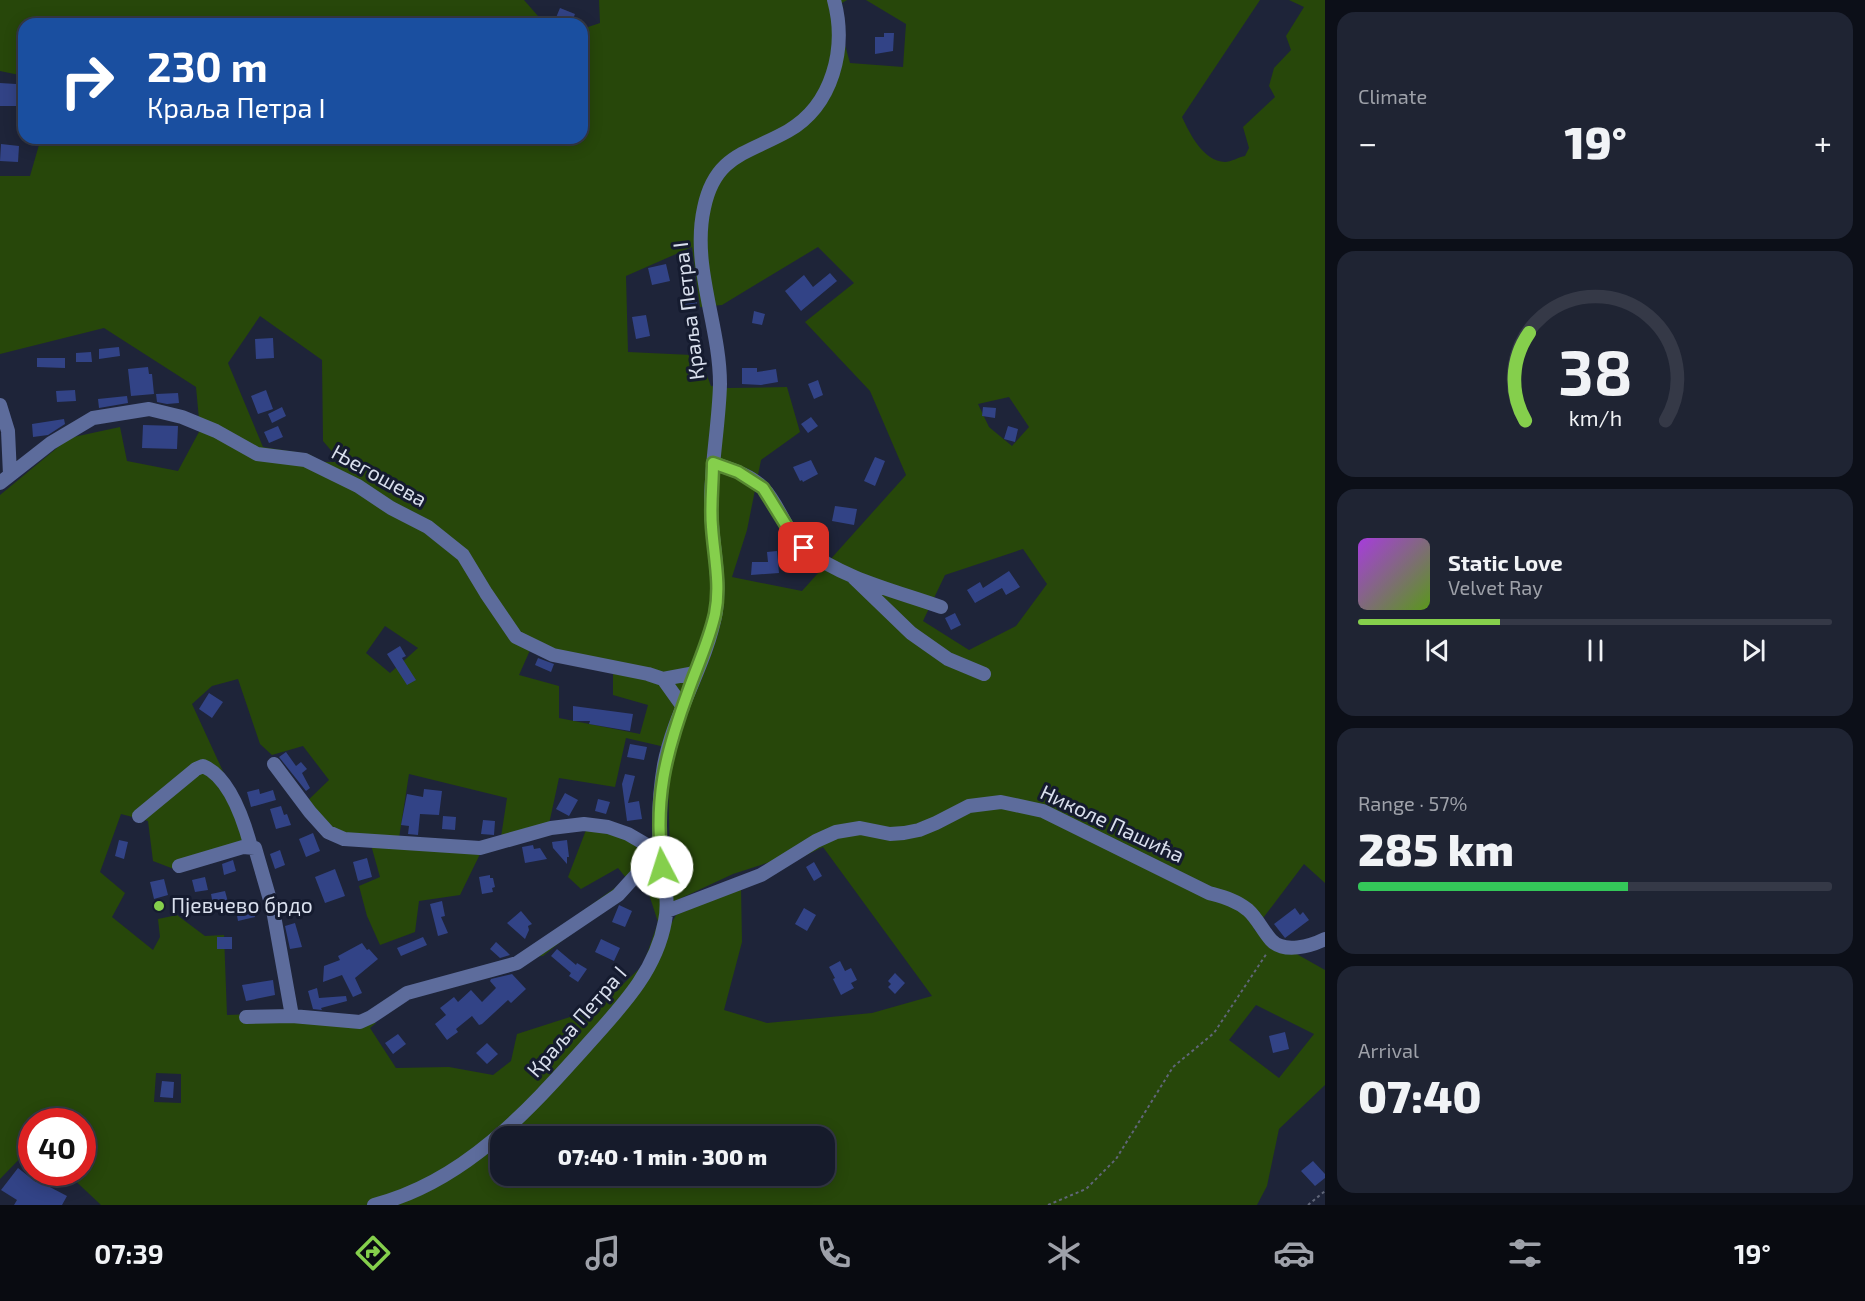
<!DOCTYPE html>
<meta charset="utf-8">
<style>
:root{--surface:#161b2b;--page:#1f2433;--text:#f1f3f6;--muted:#9ea1a9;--line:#353947;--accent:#85cf4c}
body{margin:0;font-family:"Exo 2",sans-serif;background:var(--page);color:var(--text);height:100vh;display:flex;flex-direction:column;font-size:22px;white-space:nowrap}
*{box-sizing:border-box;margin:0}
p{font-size:20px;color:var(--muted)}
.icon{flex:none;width:33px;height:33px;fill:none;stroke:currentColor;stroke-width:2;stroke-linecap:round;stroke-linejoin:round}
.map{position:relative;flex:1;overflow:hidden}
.sheet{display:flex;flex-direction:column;gap:12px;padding:12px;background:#0c0f18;width:540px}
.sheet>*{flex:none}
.hud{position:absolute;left:18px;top:18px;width:570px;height:126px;border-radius:18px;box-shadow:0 3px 15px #0003,0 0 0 2px var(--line);background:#1a4fa0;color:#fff;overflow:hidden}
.speed{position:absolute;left:18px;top:1108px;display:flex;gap:12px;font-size:30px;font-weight:700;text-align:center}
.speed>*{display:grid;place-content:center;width:78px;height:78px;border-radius:50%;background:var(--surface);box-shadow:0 3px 15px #0003,0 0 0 2px var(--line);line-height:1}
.speed .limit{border:9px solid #d22;background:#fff;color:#111}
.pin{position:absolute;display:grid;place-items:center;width:51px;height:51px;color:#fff;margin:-26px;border-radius:12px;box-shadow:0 3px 9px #0006}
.me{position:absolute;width:66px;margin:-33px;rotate:355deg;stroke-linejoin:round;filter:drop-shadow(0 0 4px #0008)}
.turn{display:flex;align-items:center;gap:21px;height:126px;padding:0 30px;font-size:27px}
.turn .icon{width:78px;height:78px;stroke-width:2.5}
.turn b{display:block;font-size:42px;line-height:51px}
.big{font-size:45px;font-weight:800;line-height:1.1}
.sheet .card{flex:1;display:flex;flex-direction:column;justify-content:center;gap:9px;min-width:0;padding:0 21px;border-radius:18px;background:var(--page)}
.sheet .dial{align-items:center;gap:0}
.dial svg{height:156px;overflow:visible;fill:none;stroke:var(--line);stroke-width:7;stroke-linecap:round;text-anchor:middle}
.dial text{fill:var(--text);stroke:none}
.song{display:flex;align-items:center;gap:18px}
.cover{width:72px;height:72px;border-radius:9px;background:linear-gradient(135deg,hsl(280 70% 55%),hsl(90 70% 35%))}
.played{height:6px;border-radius:3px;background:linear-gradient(90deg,var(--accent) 30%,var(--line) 30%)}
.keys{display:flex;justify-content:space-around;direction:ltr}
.heat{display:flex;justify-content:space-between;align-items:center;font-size:33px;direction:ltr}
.charge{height:9px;border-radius:4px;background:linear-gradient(90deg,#34c759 57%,var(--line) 0)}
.trip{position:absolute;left:490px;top:1126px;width:345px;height:60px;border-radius:18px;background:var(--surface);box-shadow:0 3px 15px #0003,0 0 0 2px var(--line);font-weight:800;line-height:60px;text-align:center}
.dock{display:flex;height:96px;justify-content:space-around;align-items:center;background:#090b11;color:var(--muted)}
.dock .icon{width:42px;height:42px}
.dock .active{color:var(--accent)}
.dock b{font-size:27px;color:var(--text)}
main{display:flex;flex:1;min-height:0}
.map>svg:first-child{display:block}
.green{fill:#27470a;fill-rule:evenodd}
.building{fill:#324386}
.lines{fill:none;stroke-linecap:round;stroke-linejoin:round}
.path{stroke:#606679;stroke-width:2;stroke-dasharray:3 3;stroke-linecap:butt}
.minor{stroke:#5d6c9c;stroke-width:14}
.route-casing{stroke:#568731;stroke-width:15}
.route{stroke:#85cf4c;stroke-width:10}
.poi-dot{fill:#85cf4c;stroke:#151b2f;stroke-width:2}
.labels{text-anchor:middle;stroke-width:6;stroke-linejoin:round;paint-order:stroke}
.street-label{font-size:21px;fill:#d9dfed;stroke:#151b2f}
.poi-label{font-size:21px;fill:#d9dfed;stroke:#151b2f;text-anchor:start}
</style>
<main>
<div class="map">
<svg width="1325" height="1205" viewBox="0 0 1325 1205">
<rect width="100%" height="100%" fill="#1e2439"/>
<path class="green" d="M0 0H524L545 24H24V76L0 71Z
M599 0H847L842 3 845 45 850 63 903 67 906 24 866 0H1260L1182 117C1190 134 1203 161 1225 162 1231 162 1239 157 1245 156L1249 148 1243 127 1275 97 1269 86 1274 68 1291 50 1286 36 1304 7 1289 0H1325V883L1304 864 1254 930 1325 970V1085L1279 1129 1267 1186 1257 1205H101L67 1173H82V1122H32L31 1147 0 1179V495L69 438 120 427 127 461 178 471 200 430 196 387 104 328 0 354V176H30L41 138H582V29L600 23ZM692 247 700 307 722 305 818 247 854 283 805 322 870 391 906 475 802 591 732 577 747 530 761 460 800 432 787 387 728 388 711 386 706 373 690 366 692 355 628 352 626 276ZM260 316 322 360 323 441 341 462H322L309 454 263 447 228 363ZM1009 397 1029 427 1012 446 989 427 978 404ZM1023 549 1047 584 1016 626 969 650 923 621 945 575ZM385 626 418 648 390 673 366 653ZM531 648 613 672V695L648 705 640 734 559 718V686L519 675ZM238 679 260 744 272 755 303 746 329 780 301 807 333 839 371 845 380 877 359 886 367 916 380 945 415 932 419 901 460 895 481 852 399 838 409 774 507 798 501 837 549 824 559 778 615 787 626 738 665 747 667 739 670 858 655 842 586 830 568 877 581 889 618 868 627 879 516 959 543 956 643 876 658 922 643 965 598 1008 517 1034 511 1061 493 1075 449 1067 396 1068 370 1028 376 1023C327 1011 277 1013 227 1015L224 935 205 936 177 915 158 919 160 937 153 950 112 917 125 893 100 872 121 814 148 821 153 861 179 871 255 841 192 704 212 686ZM823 847 932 996 872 1013 767 1023 724 1010 742 942 741 887 676 915 621 1013 609 1010 639 976 671 919 675 901 733 874 776 860 788 864ZM1256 1005 1314 1034 1279 1078 1229 1040ZM156 1073 181 1074V1103L154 1102ZM501 1137H825V1176H501Z"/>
<path class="building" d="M560 8 575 14 571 24H564L555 20Z
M884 33H894L893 51 875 54V37H884Z
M0 83 16 84V97H20V106H0Z
M1 144 19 146 18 162 0 161Z
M666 264 670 281 652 285 648 268Z
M830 273 837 281 801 311 785 291 804 275 813 287Z
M695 291 698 310 686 312 683 293Z
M754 311 765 314 762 325 752 323Z
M646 315 650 336 636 339 632 317Z
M273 338 274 358 256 359 255 339Z
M119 347 120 356 99 359V349Z
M91 352 92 362H76V353Z
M37 358H65V368L37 367Z
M148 367 149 374H152L154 394 131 396 128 369Z
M742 368H757V372L776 369 778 382 761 385 742 384Z
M818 380 823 395 814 399 808 384Z
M75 390 76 401 57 402 56 391Z
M266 390 273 409 258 414 251 396Z
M178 393 179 403 167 404 157 402 156 394Z
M127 396 128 403 99 408 98 399Z
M282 407 286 416 272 423 268 414Z
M983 407 996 408 995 418 982 416Z
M811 417 818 426 808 433 801 424Z
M64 419 65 424 48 435 33 437 32 424Z
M143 425 178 426 177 449 142 448Z
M278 426 283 437 269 443 264 432Z
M1008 426 1018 429 1015 442 1004 439Z
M875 457 885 461 875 486 864 481Z
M811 460 818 474 803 482 802 480 800 481 793 467Z
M835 506 857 509 854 525 832 521Z
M777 551 779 573 751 575 752 562H768L767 552Z
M1009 571 1020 587 1006 595 1002 588 975 603 967 590 980 582 983 588Z
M955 613 961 625 951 630 945 618Z
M400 646 406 656 402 658 416 680 407 685 387 654Z
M538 658 554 664 551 672 535 665Z
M209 693 223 702 212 718 199 709Z
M573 706 633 714 630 731 589 724 590 721H573Z
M630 744 647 747 644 760 627 757Z
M286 752 296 766 301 762 307 769 302 773 310 788 306 791 279 757Z
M625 774 635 776 628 803 639 801 642 819 627 821 622 784Z
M259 789 260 794 273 790 276 800 251 807 247 792Z
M424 789 442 791 439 815 420 814 418 835 408 834 409 826 401 825 407 794 423 797Z
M565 793 578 800 569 816 556 809Z
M598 799 610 802 606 814 595 811Z
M281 806 284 815 287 814 291 825 276 829 270 809Z
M443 816 456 817 455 830 442 829Z
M483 820 495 821 494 835 481 834Z
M313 833 320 851 306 857 299 839Z
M119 840 128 842 124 859 115 856Z
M567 840 569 857H567V864L553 848 552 842Z
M533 845 534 849 540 848 547 859 525 863 522 847Z
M280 850 285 865 275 869 270 854Z
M367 858 372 877 358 881 353 862Z
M233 860 236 871 224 875 222 864Z
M814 862 822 876 814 881 806 867Z
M335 869 345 896 325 903 315 877Z
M490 875V878H493L495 887 492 888 493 892 482 894 479 877Z
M205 877 208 890 195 892 192 880Z
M164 879 168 895 154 899 150 882Z
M225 891 228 902 213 905 211 894Z
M252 901 255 917 238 921 235 905Z
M442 901 445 916 441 917 448 933 438 936 430 904Z
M619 905 632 911 625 927 612 922Z
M804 908 816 915 807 931 795 924Z
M1295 908 1300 915 1303 912 1309 920 1285 938 1274 924Z
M521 911 532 924 528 926 529 930 525 939 507 923Z
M295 923 302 947 290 949 285 926Z
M217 937H232V949H217Z
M423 937 427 945 401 956 397 948Z
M601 939 620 948 614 961 595 952Z
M496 942 506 951 510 955 500 958 490 949Z
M362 943 367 950 369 949 378 959 355 978 362 993 353 997 342 975 323 982 324 966 340 960 338 956Z
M557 949 576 965 577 963 587 969 578 982 569 976 571 973 551 956Z
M840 961 845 971 851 968 857 980 851 983 854 988 841 995 833 979 835 978 829 967Z
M895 973 905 983 895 994 888 987 891 984 888 981Z
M512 974 526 989 511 1003 508 1000 482 1024 479 1025 472 1016 456 1029 458 1032 447 1040 435 1024 446 1015 440 1008 454 997 458 1002 471 990 482 1002 496 988 490 981 491 979Z
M273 980 275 995 246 1001 242 985Z
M317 988 319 998 346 996 347 1001 321 1008 322 1010 313 1009 308 991Z
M1285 1032 1289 1049 1273 1053 1269 1036Z
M398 1034 406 1044 393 1054 385 1043Z
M487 1043 498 1054 487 1064 476 1053Z
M162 1081 174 1082 173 1098 160 1097Z
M1313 1161 1325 1174V1178L1315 1186 1301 1171Z
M18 1168 36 1182 40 1175 48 1179 46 1185 67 1196 62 1205H14L17 1200 1 1190Z"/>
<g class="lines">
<path class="path" d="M1048 1205 1086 1189 1116 1159 1173 1067 1214 1033 1267 953
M1308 1205 1325 1191"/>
<path class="minor" d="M0 405 8 431 10 475
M713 463C730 469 751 475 763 488 779 504 786 533 805 549 843 579 896 591 941 607
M0 483 51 443 93 418 149 409 182 417 216 431 257 454 305 460 358 486 391 508 428 527 463 555 486 593 516 637 553 655 648 674 663 679 695 673
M854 578 911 633 948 659 984 674
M663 679 683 707
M274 764 310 812 328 832 344 839 480 848 551 828 584 824 608 827 628 834 652 848 660 849
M139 816 196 769 203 766C230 777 244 821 251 847
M179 866 243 847 255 848 273 910 292 1016
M667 911 761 875 816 841 836 832 860 828 890 834 904 833 919 830 936 823 969 806 1001 802 1043 811 1209 893C1223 897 1236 900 1248 910 1257 918 1263 931 1271 940 1284 954 1311 946 1325 939
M246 1017 292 1016 360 1022 371 1017 407 993 517 963 618 895 637 874 652 848
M374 1205C464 1182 527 1112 587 1045 620 1008 656 972 665 921 670 898 662 873 660 850 658 822 659 794 664 765 674 712 707 664 716 611 721 575 711 540 711 504 711 464 719 424 720 384 720 325 691 266 704 208 715 155 747 154 788 131 833 105 847 48 834 0"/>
</g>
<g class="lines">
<defs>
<path id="route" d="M662 867C654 799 665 755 688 692 697 666 709 641 715 614 721 585 714 556 712 527 710 506 713 484 713 463L738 472 763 488 786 525 804 548"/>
</defs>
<use href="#route" class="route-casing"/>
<use href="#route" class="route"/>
</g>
<circle class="poi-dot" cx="159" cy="906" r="6"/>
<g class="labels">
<g class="street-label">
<text transform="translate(689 311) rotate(-97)" y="7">Краља Петра I</text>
<text transform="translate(379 476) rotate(29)" y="7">Његошева</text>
<text transform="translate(1112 824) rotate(25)" y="7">Николе Пашића</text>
<text transform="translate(577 1022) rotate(-49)" y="7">Краља Петра I</text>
</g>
<g class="poi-label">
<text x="171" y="913">Пјевчево брдо</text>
</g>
</g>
</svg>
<div class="speed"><div class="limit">40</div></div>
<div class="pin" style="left:804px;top:548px;background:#d93025"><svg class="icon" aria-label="arrive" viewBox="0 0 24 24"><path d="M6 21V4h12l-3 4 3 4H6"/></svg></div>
<svg class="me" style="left:662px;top:867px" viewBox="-20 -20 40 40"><circle r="19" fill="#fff"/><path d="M0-13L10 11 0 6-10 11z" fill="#85cf4c"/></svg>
<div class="trip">07:40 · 1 min · 300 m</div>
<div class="hud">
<div class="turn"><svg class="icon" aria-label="right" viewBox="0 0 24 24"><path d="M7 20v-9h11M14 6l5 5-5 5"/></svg><div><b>230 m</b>Краља Петра I</div></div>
</div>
</div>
<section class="sheet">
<div class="card"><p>Climate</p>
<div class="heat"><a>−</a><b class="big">19°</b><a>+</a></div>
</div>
<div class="card dial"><svg viewBox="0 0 100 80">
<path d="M14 69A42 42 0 1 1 86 69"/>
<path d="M14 69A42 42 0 0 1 16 24" stroke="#85cf4c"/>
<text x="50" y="56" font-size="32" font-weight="700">38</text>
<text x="50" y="72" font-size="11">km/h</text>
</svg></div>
<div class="card">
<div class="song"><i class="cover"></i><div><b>Static Love</b><p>Velvet Ray</p></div></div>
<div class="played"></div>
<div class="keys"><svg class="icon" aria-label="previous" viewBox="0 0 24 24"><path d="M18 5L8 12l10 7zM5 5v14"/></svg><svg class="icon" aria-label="pause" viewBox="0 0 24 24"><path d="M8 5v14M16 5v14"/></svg><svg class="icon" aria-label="next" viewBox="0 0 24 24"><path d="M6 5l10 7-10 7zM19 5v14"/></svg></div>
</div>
<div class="card"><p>Range · 57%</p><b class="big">285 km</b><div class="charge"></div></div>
<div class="card"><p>Arrival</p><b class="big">07:40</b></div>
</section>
</main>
<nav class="dock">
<b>07:39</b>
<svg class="icon active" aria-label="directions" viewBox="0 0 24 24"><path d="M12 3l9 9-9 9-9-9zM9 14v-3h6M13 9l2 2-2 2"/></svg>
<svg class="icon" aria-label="music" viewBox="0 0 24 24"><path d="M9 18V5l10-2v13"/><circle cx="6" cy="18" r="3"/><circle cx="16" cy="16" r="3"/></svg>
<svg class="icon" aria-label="phone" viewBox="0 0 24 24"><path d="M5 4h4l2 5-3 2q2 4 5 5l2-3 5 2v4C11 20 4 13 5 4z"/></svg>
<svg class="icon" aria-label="climate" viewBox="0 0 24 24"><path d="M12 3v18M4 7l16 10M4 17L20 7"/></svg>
<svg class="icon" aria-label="car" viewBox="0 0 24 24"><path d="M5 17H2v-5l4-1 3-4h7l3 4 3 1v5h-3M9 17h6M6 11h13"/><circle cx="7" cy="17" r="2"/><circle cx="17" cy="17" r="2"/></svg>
<svg class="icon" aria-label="filters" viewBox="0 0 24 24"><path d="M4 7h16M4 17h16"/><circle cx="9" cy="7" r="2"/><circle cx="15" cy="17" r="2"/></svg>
<b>19°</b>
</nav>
